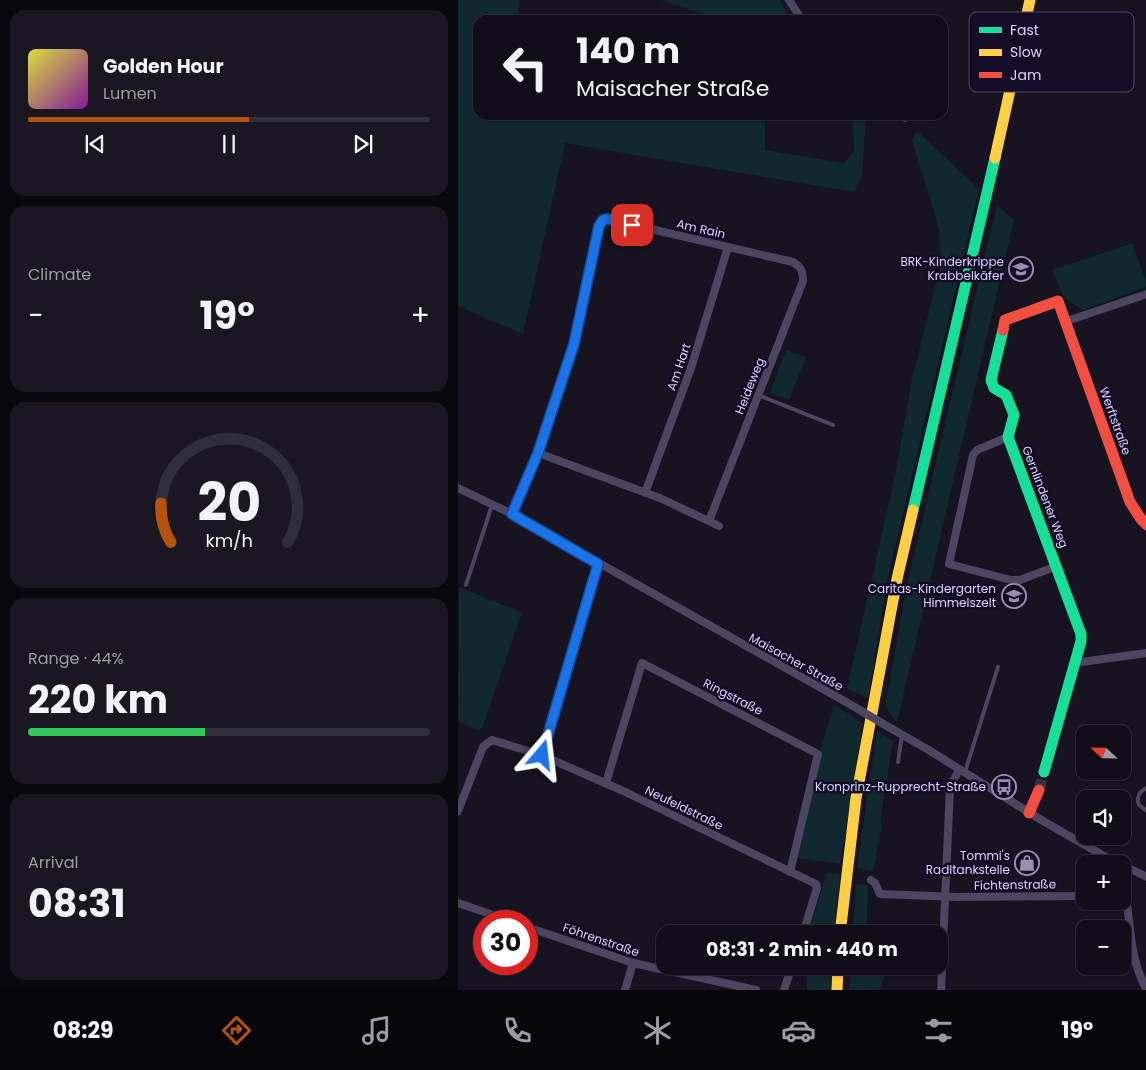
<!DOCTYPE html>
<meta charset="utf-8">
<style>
:root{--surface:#110e19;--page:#1a1722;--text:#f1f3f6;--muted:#9c9ca2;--line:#302e38;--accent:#b45309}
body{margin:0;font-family:Poppins,sans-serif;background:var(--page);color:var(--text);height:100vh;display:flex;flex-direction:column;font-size:19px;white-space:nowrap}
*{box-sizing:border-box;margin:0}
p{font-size:16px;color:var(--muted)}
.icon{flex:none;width:28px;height:28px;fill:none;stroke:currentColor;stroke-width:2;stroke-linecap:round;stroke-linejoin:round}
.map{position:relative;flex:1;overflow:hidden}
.drawer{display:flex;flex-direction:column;gap:10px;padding:10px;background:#09080e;width:458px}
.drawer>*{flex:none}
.hud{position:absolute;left:15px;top:15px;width:475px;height:105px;border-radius:15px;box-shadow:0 1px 4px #0004,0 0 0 1px var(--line);background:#110e19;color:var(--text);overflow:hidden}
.needle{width:32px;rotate:292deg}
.fabs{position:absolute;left:618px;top:725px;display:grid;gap:10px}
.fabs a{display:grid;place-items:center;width:55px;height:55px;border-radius:10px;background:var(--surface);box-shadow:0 1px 4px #0004,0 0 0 1px var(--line);font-size:25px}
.speed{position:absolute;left:15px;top:910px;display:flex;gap:10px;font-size:25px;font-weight:700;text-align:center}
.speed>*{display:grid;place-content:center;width:65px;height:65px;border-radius:50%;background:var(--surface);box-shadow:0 1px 4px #0004,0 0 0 1px var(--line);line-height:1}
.speed .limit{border:8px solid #d22;background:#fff;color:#111}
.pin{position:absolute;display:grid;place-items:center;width:42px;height:42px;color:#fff;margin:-21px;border-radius:10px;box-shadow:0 2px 8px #0006}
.me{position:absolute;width:55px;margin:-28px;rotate:17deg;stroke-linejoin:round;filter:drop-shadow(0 0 4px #0008)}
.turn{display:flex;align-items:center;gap:18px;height:105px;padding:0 20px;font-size:22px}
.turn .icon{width:65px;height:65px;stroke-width:2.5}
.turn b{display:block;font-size:35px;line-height:42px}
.big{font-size:38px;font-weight:700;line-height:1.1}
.drawer .card{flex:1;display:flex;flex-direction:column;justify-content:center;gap:8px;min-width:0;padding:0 18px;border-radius:15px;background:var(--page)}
.drawer .dial{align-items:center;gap:0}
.dial svg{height:130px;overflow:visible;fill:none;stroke:var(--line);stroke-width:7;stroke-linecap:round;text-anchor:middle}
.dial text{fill:var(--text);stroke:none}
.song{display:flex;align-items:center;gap:15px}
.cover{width:60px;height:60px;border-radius:8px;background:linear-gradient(135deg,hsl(60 70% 55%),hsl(290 70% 35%))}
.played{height:5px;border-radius:2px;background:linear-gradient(90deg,var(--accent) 55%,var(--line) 55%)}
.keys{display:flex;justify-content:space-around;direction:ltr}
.heat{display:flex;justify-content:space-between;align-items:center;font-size:28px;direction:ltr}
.charge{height:8px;border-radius:4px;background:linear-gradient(90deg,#34c759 44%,var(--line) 0)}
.trip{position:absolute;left:198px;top:925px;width:292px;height:50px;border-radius:15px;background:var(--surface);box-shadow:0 1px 4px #0004,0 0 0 1px var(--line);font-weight:700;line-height:50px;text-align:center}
.tab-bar{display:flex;height:80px;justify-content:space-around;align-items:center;background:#07060a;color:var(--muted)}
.tab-bar .icon{width:35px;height:35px}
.tab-bar .on{color:var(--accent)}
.tab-bar b{font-size:22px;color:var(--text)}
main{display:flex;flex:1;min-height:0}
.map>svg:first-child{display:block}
.green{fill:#10292f}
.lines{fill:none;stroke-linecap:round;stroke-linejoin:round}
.secondary-tunnel{stroke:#353042;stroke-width:11;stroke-dasharray:11 5.5;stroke-linecap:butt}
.lane{stroke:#4c4662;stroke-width:4}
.street{stroke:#4c4662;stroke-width:8}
.fast{stroke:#16e098;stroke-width:11}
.slow{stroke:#ffcf43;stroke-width:11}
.jam{stroke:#f24e42;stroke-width:11}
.street-bridge{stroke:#4c4662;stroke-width:8}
.route-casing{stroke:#114b97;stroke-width:12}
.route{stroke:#1a73e8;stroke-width:9}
.labels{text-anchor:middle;stroke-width:5;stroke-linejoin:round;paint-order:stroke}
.street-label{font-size:12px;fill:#ded2ff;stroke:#150d27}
.poi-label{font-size:12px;fill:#ded2ff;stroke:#150d27;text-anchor:end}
.key{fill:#150d27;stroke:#514868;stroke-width:1}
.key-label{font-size:14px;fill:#ded2ff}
</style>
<main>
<section class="drawer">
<div class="card">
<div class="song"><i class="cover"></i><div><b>Golden Hour</b><p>Lumen</p></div></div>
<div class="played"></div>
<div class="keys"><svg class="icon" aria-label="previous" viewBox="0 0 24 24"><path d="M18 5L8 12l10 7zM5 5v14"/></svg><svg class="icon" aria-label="pause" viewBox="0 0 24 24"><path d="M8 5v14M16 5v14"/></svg><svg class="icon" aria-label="next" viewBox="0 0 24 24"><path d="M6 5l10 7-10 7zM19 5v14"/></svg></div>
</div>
<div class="card"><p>Climate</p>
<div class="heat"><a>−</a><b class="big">19°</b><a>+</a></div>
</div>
<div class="card dial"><svg viewBox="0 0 100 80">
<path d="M14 69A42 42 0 1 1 86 69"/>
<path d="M14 69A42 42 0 0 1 8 45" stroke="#b45309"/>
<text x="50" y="56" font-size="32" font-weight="700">20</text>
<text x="50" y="72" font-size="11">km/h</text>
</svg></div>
<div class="card"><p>Range · 44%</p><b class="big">220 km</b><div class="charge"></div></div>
<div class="card"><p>Arrival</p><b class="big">08:31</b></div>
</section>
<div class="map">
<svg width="689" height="990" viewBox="0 0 689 990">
<rect width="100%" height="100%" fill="#171321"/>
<path class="green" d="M0 0H62L60 20H20V115H307V150L386 163 396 151 395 115H408L404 176 396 192 107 143 65 334 0 306Z
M202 0H322L333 20H264Z
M459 131 521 189 430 578 410 698 389 689 438 471 454 379 483 264 481 229 454 140Z
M539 205 556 220 439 722 427 707 450 580Z
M674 243 688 281V287L625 310 606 298 594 270Z
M328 350 348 357 331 400 312 393Z
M1 587 64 613 24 728 20 730 0 721Z
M376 705 405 723 382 864 339 858 362 752Z
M419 731 435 741 423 815 424 826 415 872 399 867Z
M369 872 382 875 376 934H350Z
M398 884 410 885 409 923 413 934H395Z
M349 966H374L373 990H349Z
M393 966H426L429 971 421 990H391Z"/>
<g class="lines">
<path class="secondary-tunnel" d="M581 790 586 772"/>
<path class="lane" d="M300 395 375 425
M8 585 34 505
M440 762 444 735
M507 772 540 667
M689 788C681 791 678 798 681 805L689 811"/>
<path class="street" d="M331 0 344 20
M444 115 447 118
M606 322 689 294
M550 437 519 450 515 455 491 564 553 580H562L599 566
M80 453 202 498 261 526
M0 488 54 514 388 702
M187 493 233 368 270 247
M54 514 80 453 116 344 141 226 145 220 150 219 335 262C343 267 345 271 345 281L251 521
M616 663 689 653
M434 729 469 749 585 821 660 864
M83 755 163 790 358 884 359 888 345 934
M148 783 184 663 360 754 332 872
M0 811 25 747 34 740 83 755 140 564
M664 865 689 877
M413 880 417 883 422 894 500 897 626 896
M664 899 669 904C673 934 673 962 689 990
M0 903 53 921
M69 927 175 963 298 990
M167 990 175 963
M326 990 334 966
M483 990 492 787 501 770"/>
<path class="fast" d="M545 330 533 380 536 388 548 395 556 415 550 437 623 634V641L586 772
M455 510 537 158"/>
<path class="slow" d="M537 158 572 0
M382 934 398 798 439 579 455 510
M379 990 380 966"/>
<path class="jam" d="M545 330 547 320 600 301 672 502 683 519 689 525
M571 813 581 790"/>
<path class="street-bridge" d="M388 702 434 729"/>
</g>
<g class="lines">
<defs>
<path id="route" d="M84 755 140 564 54 514 80 453 116 344 141 226 145 220 150 219 174 225"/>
</defs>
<use href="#route" class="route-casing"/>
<use href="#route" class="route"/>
</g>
<defs>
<symbol id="school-ring" viewBox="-11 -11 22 22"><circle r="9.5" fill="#150d27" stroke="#988fb1" stroke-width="1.5"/><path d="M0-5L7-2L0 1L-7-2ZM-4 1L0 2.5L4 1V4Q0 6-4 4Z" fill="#988fb1"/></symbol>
<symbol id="bus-ring" viewBox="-11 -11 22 22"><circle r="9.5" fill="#150d27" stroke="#988fb1" stroke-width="1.5"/><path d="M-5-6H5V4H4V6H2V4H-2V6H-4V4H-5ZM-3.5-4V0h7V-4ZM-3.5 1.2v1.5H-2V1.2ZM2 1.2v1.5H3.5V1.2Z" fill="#988fb1"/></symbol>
<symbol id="shop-ring" viewBox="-11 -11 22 22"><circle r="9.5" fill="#150d27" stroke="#988fb1" stroke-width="1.5"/><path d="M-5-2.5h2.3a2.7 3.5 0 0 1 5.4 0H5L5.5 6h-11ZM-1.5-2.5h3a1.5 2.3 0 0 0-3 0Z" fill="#988fb1"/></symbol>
</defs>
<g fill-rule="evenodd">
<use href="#school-ring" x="549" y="255" width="28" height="28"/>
<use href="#school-ring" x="542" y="582" width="28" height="28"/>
<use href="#bus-ring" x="532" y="773" width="28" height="28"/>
<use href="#shop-ring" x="555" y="849" width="28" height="28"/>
</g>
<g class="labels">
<g class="street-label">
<text transform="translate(243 229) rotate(13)" y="4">Am Rain</text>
<text transform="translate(221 367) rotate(-71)" y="4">Am Hart</text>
<text transform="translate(292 386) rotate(-68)" y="4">Heideweg</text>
<text transform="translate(657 421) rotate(70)" y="4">Werftstraße</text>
<text transform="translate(587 497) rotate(69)" y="4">Gernlindener Weg</text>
<text transform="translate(338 662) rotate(29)" y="4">Maisacher Straße</text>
<text transform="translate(275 697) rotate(27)" y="4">Ringstraße</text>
<text transform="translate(226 808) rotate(26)" y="4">Neufeldstraße</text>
<text transform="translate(557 885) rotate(-1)" y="4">Fichtenstraße</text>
<text transform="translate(143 940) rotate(19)" y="4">Föhrenstraße</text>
</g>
<g class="poi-label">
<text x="546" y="266">BRK-Kinderkrippe<tspan x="546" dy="14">Krabbelkäfer</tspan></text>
<text x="538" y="593">Caritas-Kindergarten<tspan x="538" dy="14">Himmelszelt</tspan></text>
<text x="528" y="791">Kronprinz-Rupprecht-Straße</text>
<text x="552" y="860">Tommi's<tspan x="552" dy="14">Radltankstelle</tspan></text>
</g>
</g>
<rect x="511" y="12" width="165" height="80" rx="8" class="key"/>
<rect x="521" y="27" width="23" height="6" fill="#16e098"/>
<rect x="521" y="49" width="23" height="7" fill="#ffcf43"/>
<rect x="521" y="72" width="23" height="6" fill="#f24e42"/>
<g class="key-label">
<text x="552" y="35">Fast</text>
<text x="552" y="57">Slow</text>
<text x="552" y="80">Jam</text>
</g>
</svg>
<div class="fabs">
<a><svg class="needle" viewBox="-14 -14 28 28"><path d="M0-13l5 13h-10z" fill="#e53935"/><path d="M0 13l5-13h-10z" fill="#9c9ca2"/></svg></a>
<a><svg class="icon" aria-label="sound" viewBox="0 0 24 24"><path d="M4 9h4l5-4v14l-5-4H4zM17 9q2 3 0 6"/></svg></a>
<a>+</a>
<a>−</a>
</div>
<div class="speed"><div class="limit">30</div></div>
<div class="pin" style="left:174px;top:225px;background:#d93025"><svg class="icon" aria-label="arrive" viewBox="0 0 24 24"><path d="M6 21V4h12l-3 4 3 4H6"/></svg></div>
<svg class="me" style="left:84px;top:755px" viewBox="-20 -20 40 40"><path d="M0-17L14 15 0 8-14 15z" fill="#1a73e8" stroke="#fff" stroke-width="4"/></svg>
<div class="trip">08:31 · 2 min · 440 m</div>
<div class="hud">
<div class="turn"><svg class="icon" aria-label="left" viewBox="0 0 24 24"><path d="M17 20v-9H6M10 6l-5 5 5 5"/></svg><div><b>140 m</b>Maisacher Straße</div></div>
</div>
</div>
</main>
<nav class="tab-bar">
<b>08:29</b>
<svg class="icon on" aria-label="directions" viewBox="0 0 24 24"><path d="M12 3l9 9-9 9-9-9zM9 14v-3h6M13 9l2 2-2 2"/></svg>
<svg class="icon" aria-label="music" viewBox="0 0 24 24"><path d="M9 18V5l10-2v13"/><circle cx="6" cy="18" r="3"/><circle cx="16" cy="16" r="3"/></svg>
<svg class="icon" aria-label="phone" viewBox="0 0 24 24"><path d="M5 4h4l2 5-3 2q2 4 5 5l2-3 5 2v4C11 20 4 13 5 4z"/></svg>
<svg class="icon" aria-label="climate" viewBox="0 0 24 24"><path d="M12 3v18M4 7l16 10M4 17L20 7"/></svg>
<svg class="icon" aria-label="car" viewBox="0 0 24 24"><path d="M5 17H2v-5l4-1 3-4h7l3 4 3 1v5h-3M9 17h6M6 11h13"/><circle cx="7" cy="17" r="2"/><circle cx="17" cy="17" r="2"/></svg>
<svg class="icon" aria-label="filters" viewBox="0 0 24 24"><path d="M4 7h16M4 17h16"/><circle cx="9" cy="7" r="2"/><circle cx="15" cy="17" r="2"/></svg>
<b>19°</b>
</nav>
